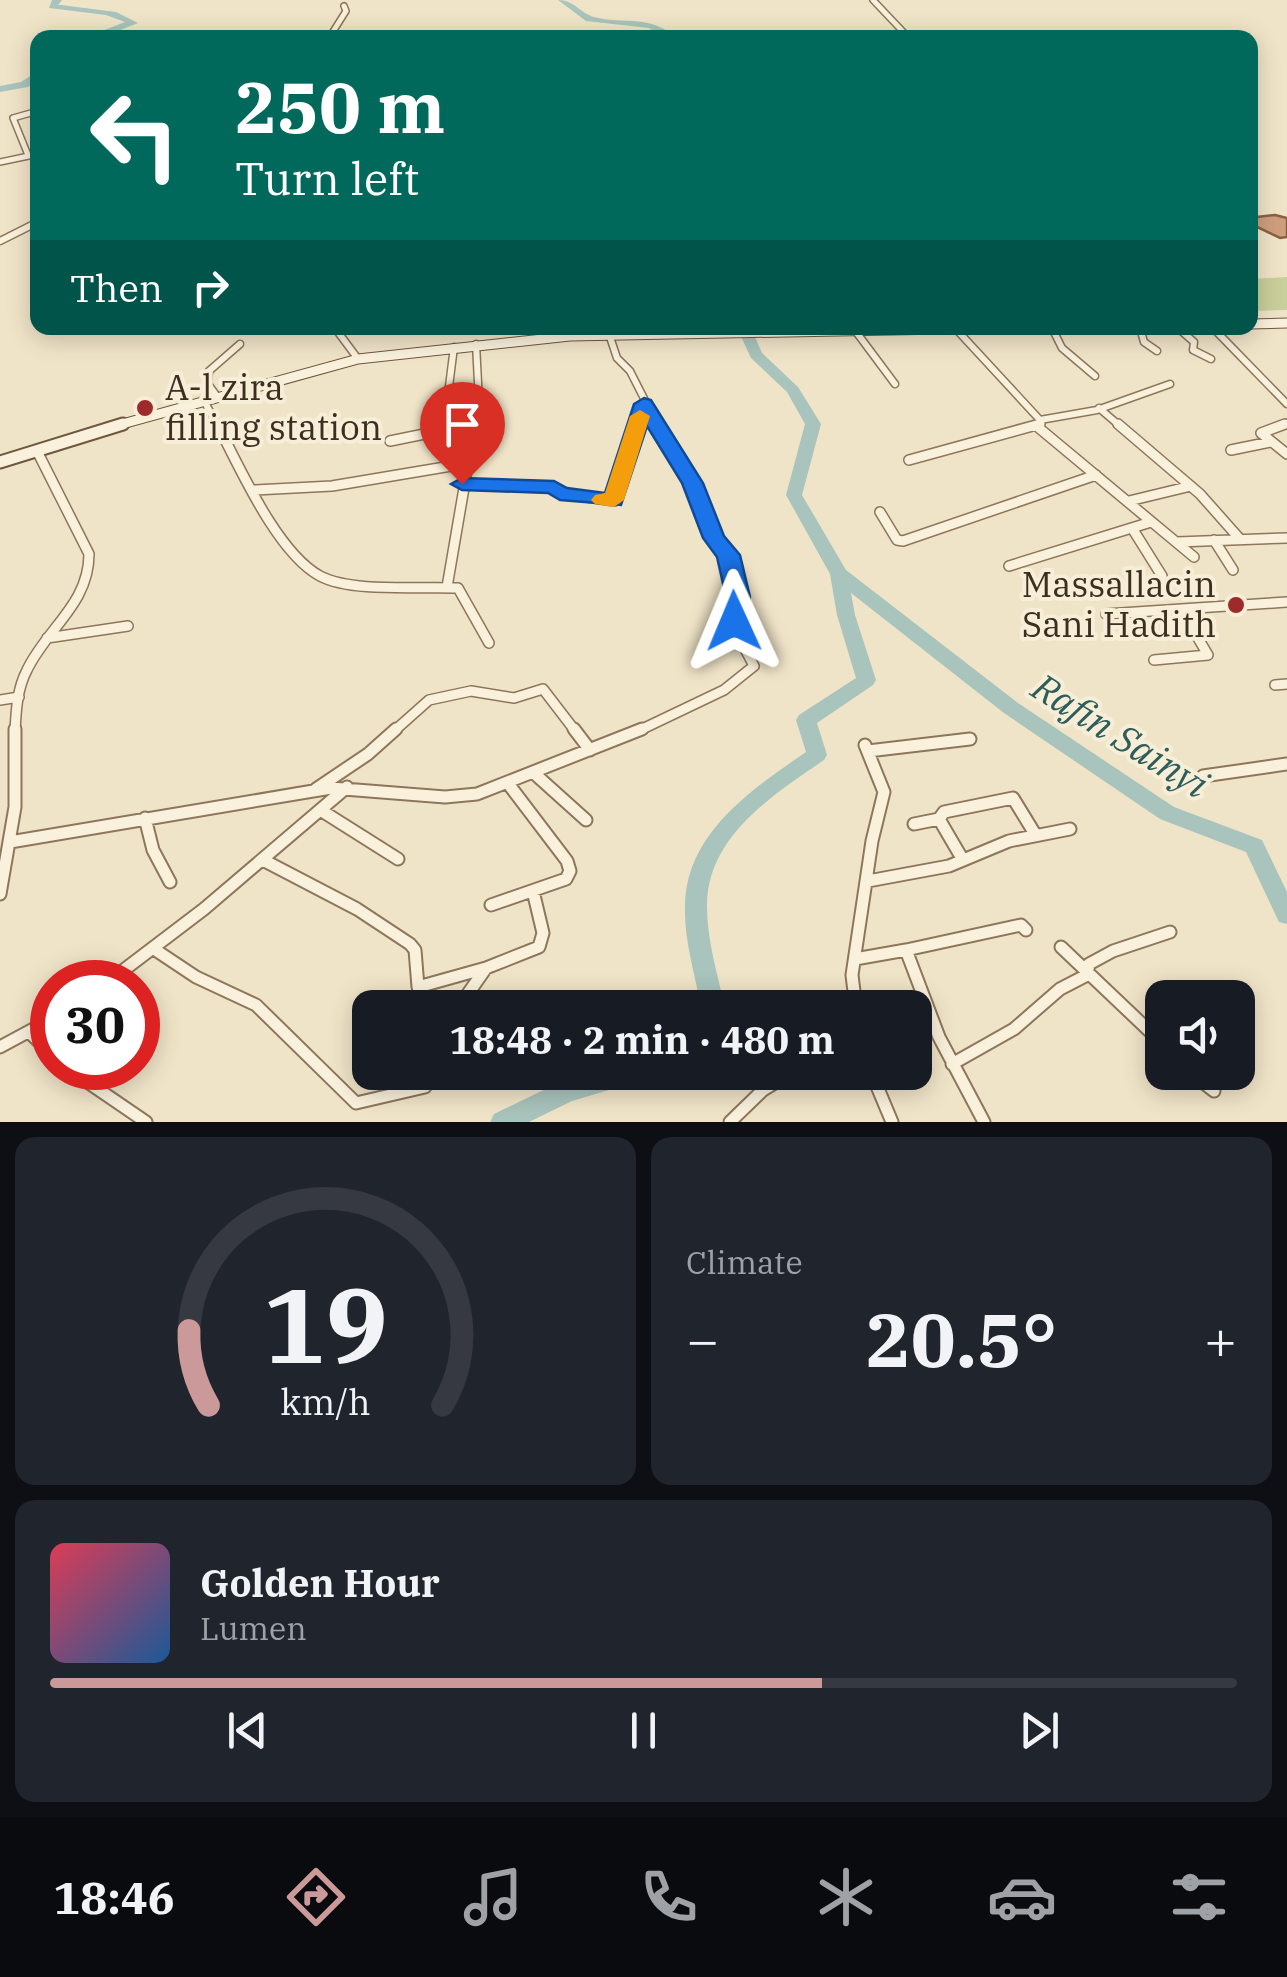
<!DOCTYPE html>
<meta charset="utf-8">
<style>
:root{--surface:#171b24;--page:#20242c;--text:#f1f3f6;--muted:#9ea1a6;--line:#363941;--accent:#cc999b}
body{margin:0;font-family:"IBM Plex Serif",serif;background:var(--page);color:var(--text);height:100vh;display:flex;flex-direction:column;font-size:38px;white-space:nowrap}
*{box-sizing:border-box;margin:0}
p{font-size:32px;color:var(--muted)}
.icon{flex:none;width:55px;height:55px;fill:none;stroke:currentColor;stroke-width:2;stroke-linecap:round;stroke-linejoin:round}
.map{position:relative;height:1122px;overflow:hidden}
.side{display:flex;flex-direction:column;gap:15px;padding:15px;background:#0d0f14;flex:1}
.side>*{flex:none}
.guide{position:absolute;left:30px;top:30px;width:1228px;height:305px;border-radius:20px;box-shadow:0 5px 25px #0003;background:#00695c;color:#fff;overflow:hidden}
.buttons{position:absolute;left:1145px;top:980px;display:grid;gap:20px}
.buttons a{display:grid;place-items:center;width:110px;height:110px;border-radius:20px;background:var(--surface);box-shadow:0 5px 25px #0003;font-size:50px}
.speed{position:absolute;left:30px;top:960px;display:flex;gap:20px;font-size:50px;font-weight:700;text-align:center}
.speed>*{display:grid;place-content:center;width:130px;height:130px;border-radius:50%;background:var(--surface);box-shadow:0 5px 25px #0003;line-height:1}
.speed .limit{border:15px solid #d22;background:#fff;color:#111}
.pin{position:absolute;display:grid;place-items:center;width:85px;height:85px;color:#fff;margin:-102px -42px;border-radius:50% 50% 50% 0;rotate:-45deg;box-shadow:0 0 10px #0007}
.pin .icon{rotate:45deg}
.me{position:absolute;width:110px;margin:-55px;rotate:359deg;stroke-linejoin:round;filter:drop-shadow(0 0 8px #0008)}
.turn{display:flex;align-items:center;gap:35px;height:210px;padding:0 40px;font-size:45px}
.turn .icon{width:130px;height:130px;stroke-width:2.5}
.turn b{display:block;font-size:70px;line-height:85px}
.then{display:flex;align-items:center;height:95px;padding:0 40px;background:#0003;gap:20px;font-size:38px}
.big{font-size:75px;font-weight:700;line-height:1.1}
.side .card{flex:1;display:flex;flex-direction:column;justify-content:center;gap:15px;min-width:0;padding:0 35px;border-radius:20px;background:var(--page)}
.side .dial{align-items:center;gap:0}
.dial svg{height:260px;overflow:visible;fill:none;stroke:var(--line);stroke-width:7;stroke-linecap:round;text-anchor:middle}
.dial text{fill:var(--text);stroke:none}
.song{display:flex;align-items:center;gap:30px}
.cover{width:120px;height:120px;border-radius:15px;background:linear-gradient(135deg,hsl(350 70% 55%),hsl(210 70% 35%))}
.played{height:10px;border-radius:5px;background:linear-gradient(90deg,var(--accent) 65%,var(--line) 65%)}
.keys{display:flex;justify-content:space-around;direction:ltr}
.heat{display:flex;justify-content:space-between;align-items:center;font-size:55px;direction:ltr}
.side .tiles{flex:1;display:grid;gap:15px;grid-template-columns:1fr 1fr}
.card:last-child{grid-column:span 2}
.trip{position:absolute;left:352px;top:990px;width:580px;height:100px;border-radius:20px;background:var(--surface);box-shadow:0 5px 25px #0003;font-weight:700;line-height:100px;text-align:center}
.tab-bar{display:flex;height:160px;justify-content:space-around;align-items:center;background:#090b0e;color:var(--muted)}
.tab-bar .icon{width:70px;height:70px}
.tab-bar .selected{color:var(--accent)}
.tab-bar b{font-size:45px;color:var(--text)}
.map>svg:first-child{display:block}
.green{fill:#c9cf9b}
.lines{fill:none;stroke-linecap:round;stroke-linejoin:round}
.river{fill:#a9c4bc;fill-rule:evenodd}
.building{fill:#cf9f7d;stroke:#8d5f41;stroke-width:2.5}
.minor-far3-casing{stroke:#8d765c;stroke-width:8}
.minor-far2-casing{stroke:#8d765c;stroke-width:9}
.minor-far1-casing{stroke:#8d765c;stroke-width:12}
.minor-casing{stroke:#8d765c;stroke-width:15}
.secondary-far1-casing{stroke:#6f573f;stroke-width:11}
.secondary-casing{stroke:#6f573f;stroke-width:15}
.minor-far3{stroke:#faf1dc;stroke-width:5}
.minor-far2{stroke:#faf1dc;stroke-width:6}
.minor-far1{stroke:#faf1dc;stroke-width:9}
.minor{stroke:#faf1dc;stroke-width:11}
.secondary-far1{stroke:#faf1dc;stroke-width:9}
.secondary{stroke:#faf1dc;stroke-width:11}
.route{fill:#1a73e8;stroke:#114b97;stroke-width:2.5}
.slow{fill:#f59e0b}
.poi-dot{fill:#9e2a2b;stroke:#f7eed8;stroke-width:4}
.labels{text-anchor:middle;stroke-width:8;stroke-linejoin:round;paint-order:stroke}
.poi-label{font-size:35px;fill:#3d2e20;stroke:#f7eed8;text-anchor:start}
.water-label{font-size:38px;font-style:italic;fill:#2f5d5a;stroke:#f7eed8}
</style>
<div class="map">
<svg width="1287" height="1122" viewBox="0 0 1287 1122">
<rect width="100%" height="100%" fill="#f0e4c8"/>
<path class="green" d="M1287 277V310L1250 311V279Z"/>
<g class="lines">
<path class="river" d="M52 0H62L58 5H61L116 12 138 23 100 38H84L125 22 106 15 49 8Z
M558 0C574 0 580 13 594 17 624 25 646 14 673 35L661 38 649 28 586 21Z
M38 71V80L28 87 0 92V86L21 82Z
M737 328H751L762 353 798 387 821 424 802 495 846 570 1018 703 1174 807 1262 840 1287 892V924L1279 922 1246 852 1160 819 1004 713 851 593 855 615 876 680 873 685 817 723 827 755 824 760C773 795 706 837 707 907 707 941 718 975 725 1008H701C695 974 684 940 685 907 685 834 752 789 806 752L796 720 799 715 856 678 837 615 830 574 786 495 805 424 787 392 751 358Z
M592 1072H646L643 1080 572 1101 529 1122H490L494 1114 558 1083Z"/>
</g>
<path class="building" d="M1275 215 1287 218V237L1280 238 1251 224 1257 217Z"/>
<g class="lines">
<defs>
<path id="minor-far3" d="M873 0 909 38
M329 38 346 11 344 6
M28 155 13 118 38 111
M0 162 38 154"/>
<path id="minor-far2" d="M0 241 38 222
M335 328 358 359
M955 328 1040 420 1039 426
M1052 328 1062 348 1095 376
M1140 328 1144 342 1157 351
M1178 328 1194 342 1193 350 1211 359
M1213 328 1287 404
M854 329 895 384
M609 334 617 358 630 371 658 426
M216 395 208 384 209 371 240 344
M203 399 218 426
M1099 408 1120 426
M1040 420 1097 410 1170 384
M444 426 454 347
M474 426 479 402 476 344
M637 426 644 404
M1032 426 1040 424
M1278 426 1287 423"/>
<path id="minor-far1" d="M217 424C239 466 277 553 320 576 352 593 421 586 458 588L489 643
M1040 424 1039 428 1194 557
M1118 424 1200 494 1239 538
M1285 424 1261 433 1287 454
M390 441 444 430 445 424
M1231 450 1270 442
M909 460 1040 424
M462 484 554 487 560 493 614 501 638 424
M255 490 332 486 469 463
M1129 501 1191 486
M880 512 897 540 903 541 1096 475
M1132 528 1162 576
M1214 540 1233 570
M1177 542 1287 538
M1009 566 1151 522
M447 587 475 424
M1106 614 1287 602
M47 638 128 626
M1154 660 1208 655 1182 611
M1275 685 1287 684
M0 700 19 697
M15 732C16 711 17 689 27 670 47 628 89 604 89 554L37 451
M393 732 429 700 471 691 514 698 543 689 576 732
M636 732 724 690 754 666 737 634 738 597 728 555 714 538 693 483 656 424"/>
<path id="minor" d="M574 729 590 750
M868 751 970 739
M536 775 586 820
M1203 776 1287 764
M316 789 368 754 396 729
M322 811 398 859
M145 818 153 850 170 882
M939 819 944 812 1013 798 1035 834
M914 824 939 819 963 860
M10 842 331 788 445 797 477 794 642 729
M263 860 357 909 410 944 415 950 418 987 486 968
M868 881 949 866 1009 841 1070 829
M0 894 15 807V729
M491 905 566 879 570 871 567 861 510 786
M1061 947 1162 1043
M154 949 196 977 256 1005 356 1103 425 1087 421 1072
M906 950 1021 925 1026 930
M855 959 906 950 939 1037 984 1122
M108 982 204 909 347 787
M855 1003 926 1004
M458 1008 486 968 539 947 543 933 533 891
M856 1008 852 975 872 841 884 792 865 745
M29 1032 52 1054
M0 1047 52 1019
M952 1064 1014 1029 1060 989 1087 975 1089 964 1113 951 1170 932
M67 1068 146 1122
M871 1072 892 1122
M1190 1072 1214 1091
M730 1122 763 1090 793 1072"/>
<path id="secondary-far1" d="M1250 324 1287 323
M115 426 358 359 570 336 995 328"/>
<path id="secondary" d="M0 462 123 424"/>
</defs>
<use href="#minor-far3" class="minor-far3-casing"/>
<use href="#minor-far2" class="minor-far2-casing"/>
<use href="#minor-far1" class="minor-far1-casing"/>
<use href="#minor" class="minor-casing"/>
<use href="#secondary-far1" class="secondary-far1-casing"/>
<use href="#secondary" class="secondary-casing"/>
<use href="#minor-far3" class="minor-far3"/>
<use href="#minor-far2" class="minor-far2"/>
<use href="#minor-far1" class="minor-far1"/>
<use href="#minor" class="minor"/>
<use href="#secondary-far1" class="secondary-far1"/>
<use href="#secondary" class="secondary"/>
</g>
<path class="route" d="M644 398 651 400 703 483 724 536 740 555 750 597 743 626 734 629 722 621 726 597 717 557 703 538 682 483 647 426 621 505 560 500 548 493 462 490 451 484 462 478 554 481 567 488 605 493 634 404Z"/>
<path class="slow" d="M640 410 650 416 624 500 614 507 595 504 591 500 595 495 605 493 630 416Z"/>
<g class="poi-dot">
<circle cx="145" cy="408" r="10"/>
<circle cx="1236" cy="605" r="10"/>
</g>
<g class="labels">
<g class="poi-label">
<text x="165" y="400">A-l zira<tspan x="165" dy="40">filling station</tspan></text>
<text x="1216" y="597" text-anchor="end">Massallacin<tspan x="1216" dy="40">Sani Hadith</tspan></text>
</g>
<g class="water-label">
<text transform="translate(1120 736) rotate(32)" y="13">Rafin Sainyi</text>
</g>
</g>
</svg>
<div class="buttons">
<a><svg class="icon" aria-label="sound" viewBox="0 0 24 24"><path d="M4 9h4l5-4v14l-5-4H4zM17 9q2 3 0 6"/></svg></a>
</div>
<div class="speed"><div class="limit">30</div></div>
<div class="pin" style="left:462px;top:484px;background:#d93025"><svg class="icon" aria-label="arrive" viewBox="0 0 24 24"><path d="M6 21V4h12l-3 4 3 4H6"/></svg></div>
<svg class="me" style="left:734px;top:621px" viewBox="-20 -20 40 40"><path d="M0-17L14 15 0 8-14 15z" fill="#1a73e8" stroke="#fff" stroke-width="4"/></svg>
<div class="trip">18:48 · 2 min · 480 m</div>
<div class="guide">
<div class="turn"><svg class="icon" aria-label="left" viewBox="0 0 24 24"><path d="M17 20v-9H6M10 6l-5 5 5 5"/></svg><div><b>250 m</b>Turn left</div></div>
<div class="then">Then<svg class="icon" aria-label="right" viewBox="0 0 24 24"><path d="M7 20v-9h11M14 6l5 5-5 5"/></svg></div>
</div>
</div>
<section class="side">
<div class="tiles">
<div class="card dial"><svg viewBox="0 0 100 80">
<path d="M14 69A42 42 0 1 1 86 69"/>
<path d="M14 69A42 42 0 0 1 8 46" stroke="#cc999b"/>
<text x="50" y="56" font-size="32" font-weight="700">19</text>
<text x="50" y="72" font-size="11">km/h</text>
</svg></div>
<div class="card"><p>Climate</p>
<div class="heat"><a>−</a><b class="big">20.5°</b><a>+</a></div>
</div>
<div class="card">
<div class="song"><i class="cover"></i><div><b>Golden Hour</b><p>Lumen</p></div></div>
<div class="played"></div>
<div class="keys"><svg class="icon" aria-label="previous" viewBox="0 0 24 24"><path d="M18 5L8 12l10 7zM5 5v14"/></svg><svg class="icon" aria-label="pause" viewBox="0 0 24 24"><path d="M8 5v14M16 5v14"/></svg><svg class="icon" aria-label="next" viewBox="0 0 24 24"><path d="M6 5l10 7-10 7zM19 5v14"/></svg></div>
</div>
</div>
</section>
<nav class="tab-bar">
<b>18:46</b>
<svg class="icon selected" aria-label="directions" viewBox="0 0 24 24"><path d="M12 3l9 9-9 9-9-9zM9 14v-3h6M13 9l2 2-2 2"/></svg>
<svg class="icon" aria-label="music" viewBox="0 0 24 24"><path d="M9 18V5l10-2v13"/><circle cx="6" cy="18" r="3"/><circle cx="16" cy="16" r="3"/></svg>
<svg class="icon" aria-label="phone" viewBox="0 0 24 24"><path d="M5 4h4l2 5-3 2q2 4 5 5l2-3 5 2v4C11 20 4 13 5 4z"/></svg>
<svg class="icon" aria-label="climate" viewBox="0 0 24 24"><path d="M12 3v18M4 7l16 10M4 17L20 7"/></svg>
<svg class="icon" aria-label="car" viewBox="0 0 24 24"><path d="M5 17H2v-5l4-1 3-4h7l3 4 3 1v5h-3M9 17h6M6 11h13"/><circle cx="7" cy="17" r="2"/><circle cx="17" cy="17" r="2"/></svg>
<svg class="icon" aria-label="filters" viewBox="0 0 24 24"><path d="M4 7h16M4 17h16"/><circle cx="9" cy="7" r="2"/><circle cx="15" cy="17" r="2"/></svg>
</nav>
